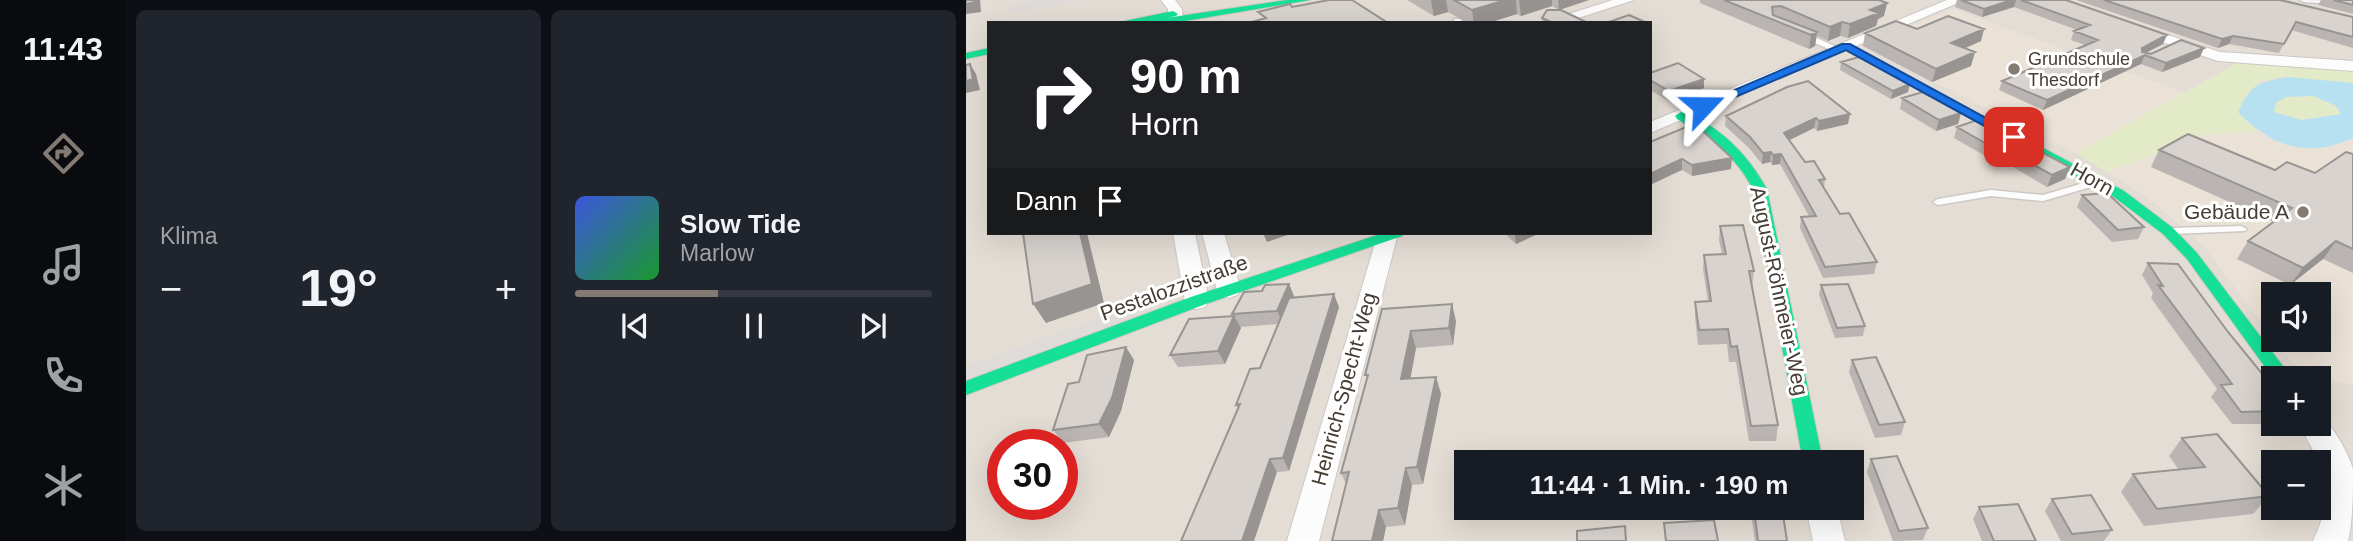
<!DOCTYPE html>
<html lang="de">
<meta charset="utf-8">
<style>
:root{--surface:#171b24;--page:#20242c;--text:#f1f3f6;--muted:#9ea1a6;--line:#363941;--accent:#827a73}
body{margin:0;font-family:Arial,sans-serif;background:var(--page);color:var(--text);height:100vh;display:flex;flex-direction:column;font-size:26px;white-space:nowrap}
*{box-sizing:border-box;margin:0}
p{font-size:23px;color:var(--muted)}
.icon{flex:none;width:38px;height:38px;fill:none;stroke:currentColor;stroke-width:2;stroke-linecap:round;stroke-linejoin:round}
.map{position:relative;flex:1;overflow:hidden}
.details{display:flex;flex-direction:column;gap:10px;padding:10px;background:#0d0f14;width:840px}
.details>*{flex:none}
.banner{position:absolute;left:21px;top:21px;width:665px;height:214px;border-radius:0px;box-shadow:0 7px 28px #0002;background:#202124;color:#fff;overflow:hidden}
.buttons{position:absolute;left:1295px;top:282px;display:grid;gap:14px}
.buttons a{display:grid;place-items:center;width:70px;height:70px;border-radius:0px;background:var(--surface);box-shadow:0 7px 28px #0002;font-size:35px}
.speed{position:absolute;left:21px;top:429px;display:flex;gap:14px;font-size:35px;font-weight:700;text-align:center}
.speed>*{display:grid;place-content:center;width:91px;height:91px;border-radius:50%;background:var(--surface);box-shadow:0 7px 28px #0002;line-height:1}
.speed .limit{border:10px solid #d22;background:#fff;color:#111}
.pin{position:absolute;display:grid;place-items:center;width:60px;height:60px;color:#fff;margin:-30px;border-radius:14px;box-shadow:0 4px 10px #0006}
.me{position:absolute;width:77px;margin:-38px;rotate:67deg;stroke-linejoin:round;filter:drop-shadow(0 0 5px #0008)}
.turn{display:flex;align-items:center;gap:24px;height:147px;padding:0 28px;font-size:32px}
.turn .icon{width:91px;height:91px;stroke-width:2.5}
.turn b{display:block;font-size:49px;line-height:60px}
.then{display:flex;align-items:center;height:66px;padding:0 28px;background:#0003;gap:14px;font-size:26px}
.big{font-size:52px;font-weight:700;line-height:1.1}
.details .card{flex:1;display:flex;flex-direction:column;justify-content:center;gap:10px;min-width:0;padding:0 24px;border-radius:10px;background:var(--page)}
.song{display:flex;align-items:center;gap:21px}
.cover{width:84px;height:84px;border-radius:10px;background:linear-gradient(135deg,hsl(230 70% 55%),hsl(130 70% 35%))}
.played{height:7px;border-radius:4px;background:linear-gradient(90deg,var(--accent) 40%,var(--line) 40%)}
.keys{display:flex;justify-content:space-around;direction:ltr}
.heat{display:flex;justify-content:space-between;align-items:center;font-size:38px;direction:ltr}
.details .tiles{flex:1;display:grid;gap:10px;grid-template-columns:repeat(2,1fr)}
.trip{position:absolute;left:488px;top:450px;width:410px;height:70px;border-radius:0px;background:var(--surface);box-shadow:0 7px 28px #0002;font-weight:700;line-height:70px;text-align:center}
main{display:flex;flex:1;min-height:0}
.menu{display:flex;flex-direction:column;width:126px;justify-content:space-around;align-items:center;background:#090b0e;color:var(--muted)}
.menu .icon{width:49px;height:49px}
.menu .selected{color:var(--accent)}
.menu b{font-size:32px;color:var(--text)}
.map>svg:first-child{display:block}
.residential{fill:#e4ddd5;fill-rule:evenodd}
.education{fill:#ebe2d7}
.green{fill:#e2eac7}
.parking{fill:#dfdbd8}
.water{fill:#b7e1f0;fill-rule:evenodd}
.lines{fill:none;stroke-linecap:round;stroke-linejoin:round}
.lane-casing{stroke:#ccc8c4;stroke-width:3}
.street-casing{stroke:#ccc8c4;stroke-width:2}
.fast-casing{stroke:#d0c9bf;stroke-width:2}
.lane{fill:#fdfcfc;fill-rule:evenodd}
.street{fill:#fdfcfc;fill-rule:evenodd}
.fast{fill:#16e098;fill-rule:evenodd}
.wall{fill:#bab5b2}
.shaded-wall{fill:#979491}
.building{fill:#d8d3cf;stroke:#979491;stroke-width:2}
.route{fill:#1a73e8;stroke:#114b97;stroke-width:2}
.poi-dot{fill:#827a73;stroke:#fff;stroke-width:2.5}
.labels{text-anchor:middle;stroke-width:6;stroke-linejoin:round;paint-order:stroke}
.far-poi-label{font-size:18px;fill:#463d34;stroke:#fff;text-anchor:start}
.street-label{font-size:21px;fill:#463d34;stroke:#fff}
.poi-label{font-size:21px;fill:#463d34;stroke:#fff;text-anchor:end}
</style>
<main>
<nav class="menu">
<b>11:43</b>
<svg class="icon selected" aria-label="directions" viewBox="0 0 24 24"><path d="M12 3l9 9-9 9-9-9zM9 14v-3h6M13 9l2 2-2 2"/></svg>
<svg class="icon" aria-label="music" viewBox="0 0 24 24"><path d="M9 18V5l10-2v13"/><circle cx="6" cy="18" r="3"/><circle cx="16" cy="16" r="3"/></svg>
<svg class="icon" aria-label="phone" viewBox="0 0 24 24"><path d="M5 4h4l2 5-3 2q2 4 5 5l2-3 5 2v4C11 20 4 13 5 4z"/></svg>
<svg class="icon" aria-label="climate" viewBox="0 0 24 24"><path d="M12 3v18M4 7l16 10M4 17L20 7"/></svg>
</nav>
<section class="details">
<div class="tiles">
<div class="card"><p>Klima</p>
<div class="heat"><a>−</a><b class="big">19°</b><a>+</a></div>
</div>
<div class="card">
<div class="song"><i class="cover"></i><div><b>Slow Tide</b><p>Marlow</p></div></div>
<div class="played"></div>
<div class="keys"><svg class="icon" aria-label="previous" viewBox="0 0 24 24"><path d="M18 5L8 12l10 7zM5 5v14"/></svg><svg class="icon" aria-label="pause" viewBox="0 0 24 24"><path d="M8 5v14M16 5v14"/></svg><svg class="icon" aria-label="next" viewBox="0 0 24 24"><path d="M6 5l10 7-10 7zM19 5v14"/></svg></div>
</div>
</div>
</section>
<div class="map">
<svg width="1387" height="541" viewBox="0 0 1387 541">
<rect width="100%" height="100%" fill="#f0ece8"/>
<path class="residential" d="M0 0H1387V63L1279 59 1218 93 986 9 1110 153 1178 194 1236 243 1333 371 1387 385V541H0ZM23 23H684V233H23ZM1307 378H1353V424H1307ZM37 444H96V504H37ZM500 462H886V508H500ZM1307 462H1353V508H1307Z"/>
<path class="education" d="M986 9 1218 93 1279 59 1387 68V385L1333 371 1309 340H1353V294H1307V337L1236 243 1178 194 1110 153 896 46Z"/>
<path class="green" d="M1279 59 1387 66V83L1322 77 1294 81 1272 112 1291 131 1238 135 1141 172 1110 153Z
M1348 96 1370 106 1375 114 1336 120 1308 112 1310 103 1320 97Z"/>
<path class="parking" d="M62 0H121L45 14 44 7Z
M168 305 172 316 0 380V367Z"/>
<path class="water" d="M1322 77 1387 83V138C1341 159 1306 147 1272 112 1285 84 1292 82 1322 77ZM1348 96 1370 106 1375 114 1336 120 1308 112 1310 103 1320 97Z"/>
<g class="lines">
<defs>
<path id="lane" d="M1334 0 1387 1V5L1338 2Z
M488 19H494L498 23H489Z
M834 33H840L877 50 870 52 834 37Z
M1131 179 1135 180 1136 182 1135 184 1077 201 1025 196 972 205 967 202 972 199 1025 190 1077 195Z
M1275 226 1281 229 1279 231 1205 234 1199 231 1205 228Z"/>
<path id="street" d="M195 0H209L216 9 217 23H203L202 9Z
M647 0H668L597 23H574Z
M981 0H999L684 133V122Z
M1171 25 1254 52 1387 61V71L1252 61 1166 32 1164 29Z
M207 233H229L243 301 239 307 231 309 223 307 219 301Z
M236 233H258L275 290 271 295 263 298 255 295 251 290Z
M412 233H428L431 237 353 541H321Z
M1353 415C1364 420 1385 457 1387 470 1387 491 1387 521 1382 541H1347C1372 486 1359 474 1333 424H1353Z
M840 508H871L879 541H847Z"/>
<path id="fast" d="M321 0H344L207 23H149L207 11 212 14 210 16 200 18Z
M880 43 1158 191 1207 228 1231 253 1326 378H1307L1221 259 1197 234 1148 197 876 48 875 46Z
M23 48V54L0 59V53Z
M715 112C753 124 782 155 801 189L857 462H837L787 189C769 155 744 137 711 119L709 116Z
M417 233H438L436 236 237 305 0 395V381L225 297Z"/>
</defs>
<use href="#lane" class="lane-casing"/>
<use href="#street" class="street-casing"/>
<use href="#fast" class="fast-casing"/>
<use href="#lane" class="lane"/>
<use href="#street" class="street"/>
<use href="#fast" class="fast"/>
</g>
<path class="wall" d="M441 0H623L593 10 586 6 555 16 551 14 522 23H502L482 12 468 16Z
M734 0H913L921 3 918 16 912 19 910 26 882 38 874 36 862 41 851 36 849 46 843 49 734 3Z
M991 0H1100L1197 44 1179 53 1234 57 1196 72 1175 64 1077 110 1033 90 1036 81 1119 45 1105 40 1108 31 1111 30 1048 7 1016 17 989 7Z
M1110 0H1314L1387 17V48L1325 30 1313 53 1263 44 1252 48Z
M1355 0H1387V14L1352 5Z
M576 18 622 23H577Z
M951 29 1015 41 999 48 1005 66 966 82 897 46 899 33Z
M875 62 942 92 925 99 874 70Z
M684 73 738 79V88L703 101 684 90Z
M821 87 882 124 851 131 848 128 824 140 839 162 859 179 858 188 874 214 911 262 908 274 857 278 834 228 835 217 843 216 814 164 806 165 804 162 796 164 783 148 759 126 760 116Z
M936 98 995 113 992 124 970 131 934 109Z
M1011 120 1099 179 1081 187 1035 160 1030 162 988 138 991 127Z
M684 142 765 169 726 176 716 170Z
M1193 150 1309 170 1349 173 1387 154V273L1357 259 1324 285 1271 259 1282 241 1308 222 1185 167Z
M1116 195 1178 227 1172 239 1146 242 1111 207Z
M754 226 788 271 786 286 812 425 810 441H783L770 362H763L761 344 732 345 729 317V302L742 301 737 269 738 255 756 254 753 240Z
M538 233H574L550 244Z
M1182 263 1262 332 1307 387V424H1316H1266L1245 397 1251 389 1185 298 1187 293 1176 275Z
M323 284 328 297 373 307 323 471 311 472 270 405 294 368 312 324 274 327 275 328 259 364 212 367 204 355 267 316 266 314 296 291Z
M855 285 899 326 897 336 869 338 853 295Z
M416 309 490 321 487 345 450 348 444 379 470 377 475 394 457 484 446 485 439 525 420 527 417 541H366L380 484 375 473 401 378 399 375Z
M168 360 155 411 143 437 97 443 87 430 113 382Z
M886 360 939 422 935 435 909 438 883 372Z
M1216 438 1303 496 1287 514 1178 526 1155 492 1167 474 1213 470 1203 456Z
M905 459 962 528 957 540 927 541 901 472Z
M1086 499 1146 530 1138 541H1095L1079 511Z
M1013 507 1070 541H1016L1007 519Z
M784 508H816L821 541H789Z"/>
<path class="shaded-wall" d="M9 0H14L15 12 0 14V4Z
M465 0H480L482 12 468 16Z
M540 0H550L551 14 522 23H508L506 10Z
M553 0H586V6L555 16Z
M592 0H623L593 10Z
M1046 0H1050L1048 7 1016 17 1018 9Z
M921 3 918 16 912 19 910 26 882 38 884 24 904 10Z
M876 22 874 36 862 41 864 27Z
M1018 29 1015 41 982 56 985 43Z
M851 32 849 46 843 49 845 35Z
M1201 35 1197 44 1172 57 1176 48Z
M1267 36 1263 44 1252 48 1256 39Z
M1238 48 1234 57 1196 72 1200 63Z
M1009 52 1005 66 966 82 970 69Z
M1179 55 1175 64 1077 110 1081 100Z
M4 64 10 74 14 90 0 93V81Z
M738 79V88L703 101V91Z
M944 84 942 92 925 99 927 91Z
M995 113 992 124 970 131 973 120Z
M884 114 882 124 851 131 853 121Z
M850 118 848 128 817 143 818 133Z
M1054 142 1039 149 1035 160 1030 162 1033 151Z
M805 152 804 162 796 164 797 153Z
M815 154 814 164 806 165 807 155Z
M766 158 765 169 726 176V165Z
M716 159V170L684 185V174Z
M1104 167 1099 179 1081 187 1086 175Z
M114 233H121L138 303 80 323 67 304Z
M297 233H327L301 242Z
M549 233H574L550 244Z
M1370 241 1357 259 1324 285 1337 268Z
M323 284 328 296 317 324 311 311Z
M368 294 373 307 323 471 317 458Z
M486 304 490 321 487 345 483 328Z
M268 316 275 328 259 364 252 351Z
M445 331 450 348 441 397 435 379Z
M160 347 168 360 155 411 143 437 133 424Z
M470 377 475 394 457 484 451 467Z
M304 459 311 472 288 541H276Z
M440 468 446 485 439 525 432 508Z
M413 510 420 527 417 541H406Z"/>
<path class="building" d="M0 0H9V2L0 4Z
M363 0H386L422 23H282L300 18 292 12 324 4 326 7Z
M488 0H540L506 10Z
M758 0H913L921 3 904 10 913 13 884 24 876 22 864 27 815 6 806 7 807 15 851 32 845 35Z
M995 0H1046L1018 9Z
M1055 0H1100L1201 35 1176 48V52L1185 54 1215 40 1238 48 1200 63 1179 55 1081 100 1036 81 1132 40 1108 31 1124 25Z
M1138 0H1314L1387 17V37L1330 22 1318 44 1267 36 1256 39Z
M1368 0H1387V5Z
M581 10H595L622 23H587L576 18Z
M663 15 681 23H640Z
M982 16 1018 29 985 43 1009 52 970 69 899 33 930 21 951 29Z
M893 57 944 84 927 91 875 62Z
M712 63 738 79 703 91 684 80V73Z
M4 64 7 79 0 81V65Z
M842 81 884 114 853 121 850 118 818 133 839 162 848 161 859 179 853 180 874 214 883 213 911 262 859 267 835 217 850 216 815 154 807 155 805 152 797 153 784 137 760 116 821 87Z
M957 92 995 113 973 120 936 98Z
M1011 120 1054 142 1033 151 991 127Z
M720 127 726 130 732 128 739 133 766 158 726 165 716 159 684 174V142Z
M1222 134 1309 170 1321 162 1349 173 1380 152 1387 154V249L1370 241 1337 268 1282 241 1326 208 1193 150Z
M1056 142 1104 167 1086 175 1039 149Z
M1141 193 1178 227 1152 230 1116 195Z
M777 225 788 271H783L812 425 785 426 771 346 765 347 762 329 733 330 729 302 745 301 738 255 760 254 754 226Z
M57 233H114L126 284 67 304Z
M1182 263 1212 264 1262 332 1307 387V411L1275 412 1255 385 1266 384 1192 285 1197 286Z
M323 284 311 311 266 314 278 292 296 291 299 285Z
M882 284 899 326 871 328 855 285Z
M368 294 317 458 304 459 276 541H215L274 404 270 405 284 369 294 368 323 298Z
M486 304 483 328 445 331 435 379 470 377 451 467 440 468 432 508 413 510 406 541H366L383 472 375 473 402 375H399L416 309Z
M268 316 252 351 204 355 223 319Z
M160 347 146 398 133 424 87 430 102 384 113 382 121 355Z
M910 357 939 422 913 425 886 360Z
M1251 434 1303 496 1191 509 1167 474 1239 467 1216 438Z
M931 456 962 528 933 531 905 459Z
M1125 495 1146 530 1106 534 1086 499Z
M1052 504 1070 541H1028L1013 507Z
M788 508H816L821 541H792Z
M748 520 752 541H700L698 523Z
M659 526 660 541H611V531Z"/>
<path class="route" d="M876 44H884L1055 137 1053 140H1044L880 50 741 109 731 106Z"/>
<g class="poi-dot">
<circle cx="1048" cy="69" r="7"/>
<circle cx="1337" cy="212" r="7"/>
</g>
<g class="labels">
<g class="far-poi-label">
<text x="1062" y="65">Grundschule<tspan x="1062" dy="21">Thesdorf</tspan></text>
</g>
<g class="street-label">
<text transform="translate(1126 179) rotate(29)" y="7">Horn</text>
<text transform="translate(208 288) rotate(-20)" y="7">Pestalozzistraße</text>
<text transform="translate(813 291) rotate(78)" y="7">August-Röhmeier-Weg</text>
<text transform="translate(378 389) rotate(-75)" y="7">Heinrich-Specht-Weg</text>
</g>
<g class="poi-label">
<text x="1323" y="219">Gebäude A</text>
</g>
</g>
</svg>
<div class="buttons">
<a><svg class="icon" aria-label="sound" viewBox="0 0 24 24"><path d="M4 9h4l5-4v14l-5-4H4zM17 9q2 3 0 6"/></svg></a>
<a>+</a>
<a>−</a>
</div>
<div class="speed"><div class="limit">30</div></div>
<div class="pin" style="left:1048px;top:137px;background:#d93025"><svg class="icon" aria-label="arrive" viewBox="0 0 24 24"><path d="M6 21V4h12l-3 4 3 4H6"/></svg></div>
<svg class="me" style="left:737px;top:106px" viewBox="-20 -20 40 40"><path d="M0-17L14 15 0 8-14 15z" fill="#1a73e8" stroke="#fff" stroke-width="4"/></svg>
<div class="trip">11:44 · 1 Min. · 190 m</div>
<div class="banner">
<div class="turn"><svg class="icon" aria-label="right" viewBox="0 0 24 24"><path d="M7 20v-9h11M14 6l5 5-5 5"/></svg><div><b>90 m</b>Horn</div></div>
<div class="then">Dann<svg class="icon" aria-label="arrive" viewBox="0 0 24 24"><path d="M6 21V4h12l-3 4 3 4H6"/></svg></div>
</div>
</div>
</main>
